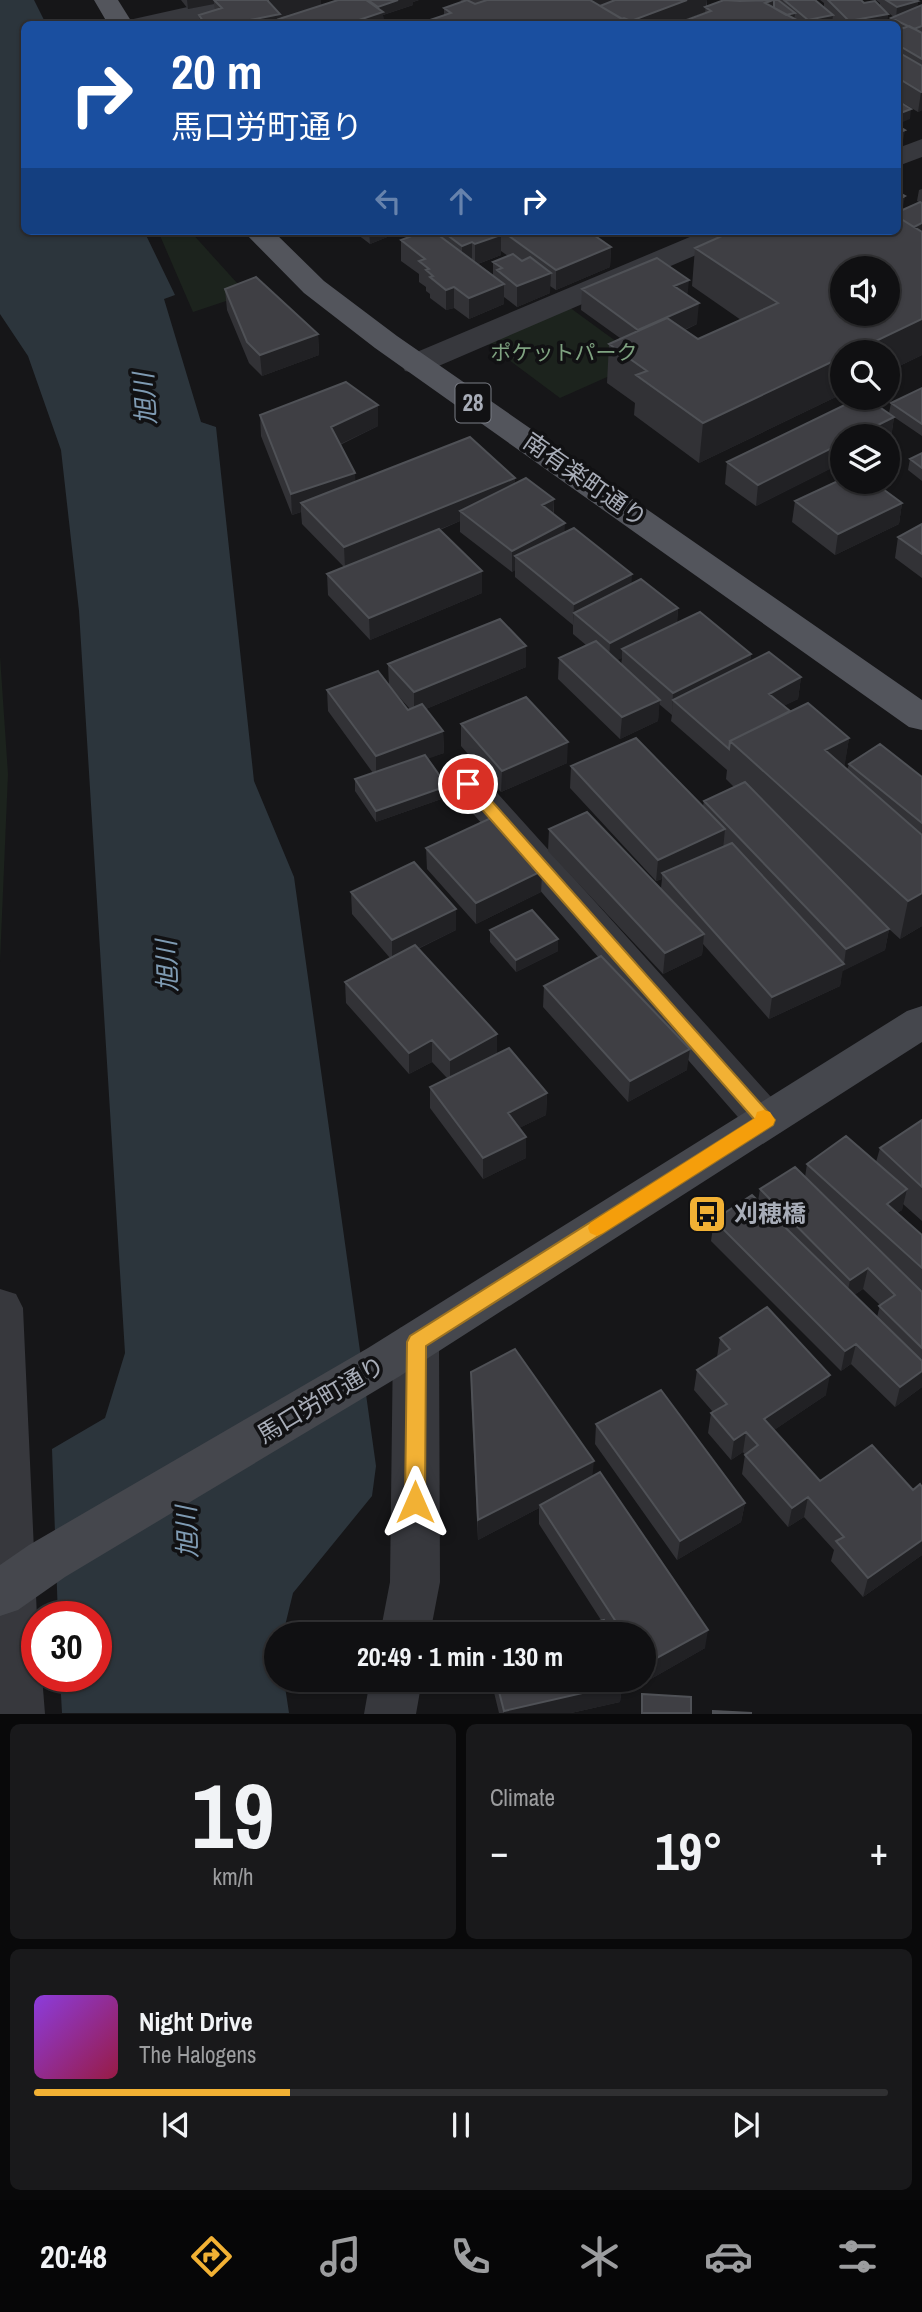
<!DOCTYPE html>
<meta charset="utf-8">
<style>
:root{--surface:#101012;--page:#19191b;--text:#f1f3f6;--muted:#9c9d9f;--line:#303032;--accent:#f2b134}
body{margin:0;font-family:"Archivo Narrow","Noto Sans JP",sans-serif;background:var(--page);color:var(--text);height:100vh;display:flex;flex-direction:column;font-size:26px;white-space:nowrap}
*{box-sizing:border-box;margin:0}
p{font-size:23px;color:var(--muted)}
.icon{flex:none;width:38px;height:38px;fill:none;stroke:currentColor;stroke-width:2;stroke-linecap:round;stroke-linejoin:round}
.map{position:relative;height:1714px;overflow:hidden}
.drawer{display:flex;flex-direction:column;gap:10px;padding:10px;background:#09090a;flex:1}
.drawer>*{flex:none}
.guide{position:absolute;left:21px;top:21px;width:880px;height:214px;border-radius:10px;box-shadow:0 2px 5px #0004,0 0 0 2px var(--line);background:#1a4fa0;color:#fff;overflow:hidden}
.buttons{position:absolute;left:830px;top:256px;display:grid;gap:14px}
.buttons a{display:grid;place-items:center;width:70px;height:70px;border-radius:50%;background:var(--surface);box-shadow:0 2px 5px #0004,0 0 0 2px var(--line);font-size:35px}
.speed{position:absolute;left:21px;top:1601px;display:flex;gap:14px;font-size:35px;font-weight:700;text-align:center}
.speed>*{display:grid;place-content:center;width:91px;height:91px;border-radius:50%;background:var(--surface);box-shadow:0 2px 5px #0004,0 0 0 2px var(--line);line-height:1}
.speed .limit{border:10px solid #d22;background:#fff;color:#111}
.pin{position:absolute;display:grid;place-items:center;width:60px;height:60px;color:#fff;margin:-30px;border:4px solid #fff;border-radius:50%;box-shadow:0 2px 7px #0007}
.me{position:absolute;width:77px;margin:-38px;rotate:0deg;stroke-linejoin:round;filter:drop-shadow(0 0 5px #0008)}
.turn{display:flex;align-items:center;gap:24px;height:147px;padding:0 35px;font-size:32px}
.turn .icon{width:91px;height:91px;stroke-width:2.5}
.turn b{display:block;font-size:49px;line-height:60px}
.lanes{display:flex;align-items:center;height:66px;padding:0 35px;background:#0003;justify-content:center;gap:35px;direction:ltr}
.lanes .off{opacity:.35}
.big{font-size:52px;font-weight:700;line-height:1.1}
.drawer .tile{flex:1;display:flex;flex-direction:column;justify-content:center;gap:10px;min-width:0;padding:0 24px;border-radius:10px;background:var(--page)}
.drawer .dial{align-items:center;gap:0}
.dial b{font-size:91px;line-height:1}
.song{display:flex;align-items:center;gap:21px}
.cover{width:84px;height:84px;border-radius:10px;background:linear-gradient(135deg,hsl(270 70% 55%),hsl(340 70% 35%))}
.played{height:7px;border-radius:4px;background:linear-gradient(90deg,var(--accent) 30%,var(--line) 30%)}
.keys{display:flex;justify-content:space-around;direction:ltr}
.heat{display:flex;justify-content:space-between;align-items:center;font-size:38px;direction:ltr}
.drawer .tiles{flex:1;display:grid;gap:10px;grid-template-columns:1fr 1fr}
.tile:last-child{grid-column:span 2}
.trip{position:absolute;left:264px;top:1622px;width:392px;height:70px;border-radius:35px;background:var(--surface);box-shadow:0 2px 5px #0004,0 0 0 2px var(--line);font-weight:700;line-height:70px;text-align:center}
.tab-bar{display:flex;height:112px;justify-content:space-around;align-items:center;background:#060607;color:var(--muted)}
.tab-bar .icon{width:49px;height:49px}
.tab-bar .current{color:var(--accent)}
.tab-bar b{font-size:32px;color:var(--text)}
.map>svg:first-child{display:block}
.green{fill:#1c231d}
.water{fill:#2c353c}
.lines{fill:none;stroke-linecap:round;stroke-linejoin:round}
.lane{fill:#37383d;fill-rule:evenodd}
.street{fill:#37383d;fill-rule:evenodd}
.secondary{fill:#45474d;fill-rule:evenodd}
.primary{fill:#53555c;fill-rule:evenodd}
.wall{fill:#323236;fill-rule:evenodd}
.shaded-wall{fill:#212124}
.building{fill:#3f3f44;stroke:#4f5156;stroke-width:2;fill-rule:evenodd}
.route{fill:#f2b134;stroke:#9d7322;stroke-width:2}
.slow{fill:#f59e0b}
.labels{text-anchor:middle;stroke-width:7;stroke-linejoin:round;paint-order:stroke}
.far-park-label{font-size:21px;fill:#7fa381;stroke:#111113}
.shield{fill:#111113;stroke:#7b7e86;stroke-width:2}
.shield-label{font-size:23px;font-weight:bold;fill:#a8adb8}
.street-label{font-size:24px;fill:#a8adb8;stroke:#111113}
.poi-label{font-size:24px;font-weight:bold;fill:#a8adb8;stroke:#111113;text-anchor:start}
.water-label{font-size:26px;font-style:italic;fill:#7f9bb3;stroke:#111113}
</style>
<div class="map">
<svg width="922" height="1714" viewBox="0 0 922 1714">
<rect width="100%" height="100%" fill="#161618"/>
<path class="green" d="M158 231H190L247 294 193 312Z
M569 307 643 361 560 398 485 342Z
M0 656 8 774 0 962Z"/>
<path class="water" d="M0 0H34L46 24H24V231H144L175 295 164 299 201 422 216 427 254 781 294 877 376 1466 372 1496 293 1593 283 1634H276V1680H284L289 1713H62L60 1677 96 1676V1617H58L52 1449 105 1418 125 1353 79 611 61 450 28 356 0 314Z"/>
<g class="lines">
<path class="lane" d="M219 0H246C229 21 152 26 126 24L129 20Z"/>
<path class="street" d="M922 139V157L898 166V148Z
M704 231H742L738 237 427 371 416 373 405 371 401 364 405 357Z
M468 771 481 775 781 1108 787 1120 781 1132 766 1137 751 1132 455 793 449 784 455 775Z
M0 1289 16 1294 23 1308 37 1617V1676H42L45 1714H0Z
M416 1322 432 1328 439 1342 440 1582 430 1634H380L390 1582 393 1342 400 1328Z
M370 1680H422L416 1714H364Z"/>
<path class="secondary" d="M922 1006V1042L400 1376 65 1577 18 1610 0 1616V1565L29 1545 368 1348 907 1011Z"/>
<path class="primary" d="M94 0H118L133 24H108Z
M243 231H273L324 281 397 336 922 700V730L909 727 375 348 304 293Z"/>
</g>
<path class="wall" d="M181 0H321V5L338 0H419L413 2V5L383 15 384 24H200L199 15 215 10 214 4 188 9Z
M460 0H707V7L742 0H817V2L824 7V3L820 0H861L864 3 880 6V3L876 0H916L918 1 917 7 922 5V110L918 112 898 100V24H676L705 13V12L672 24H424V22L444 15V8L463 2ZM883 9 894 17 891 18 890 21 887 20 888 14Z
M922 189V355L887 372 842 352V394L699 463 634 415 635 403 607 383 609 344 620 338 581 310 582 289 697 324 685 330 698 339 741 320 692 286 695 248 721 236V231H898L919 202 917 201 919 190Z
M353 231H402L370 244Z
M418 231H607L595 236 611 247 610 267 556 290 550 286V293L517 307 504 297V304L469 319 454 308 446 310 430 298V294L426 291V287L419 282V274L401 261V240L419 233ZM501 251 508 256 493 262V275L478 264 501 255Z
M621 231H643L629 237Z
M225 289 318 334 319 355 262 376 249 363 227 310Z
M922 388V436L894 417 891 438 756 506 725 484 727 462 889 413 891 403Z
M378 405V426L340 445 355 482 515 484 554 499V514L565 532 632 584 678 608 677 623 751 654 750 661 801 677 798 699 783 706 790 711 849 738 844 767 847 770 849 764 922 777V926L900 939 889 929 885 950 842 971 840 986 769 1019 703 944 702 955 663 974 548 851 549 829 661 888 662 879 656 881 570 788 571 766 703 806 704 801 734 787 726 779 727 770 671 721 672 715 659 704 658 721 620 739 558 679 559 658 586 645 573 634V625L515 577V570L512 572 460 532V521L440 530 482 571V593L370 640 328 595 327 574 344 567 302 524 301 512 292 515 261 436 260 415ZM622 658 621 665 617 660Z
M922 453V481L908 470 910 459Z
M795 501 902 503 899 524 835 555 792 522Z
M922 524V578L895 558 898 537Z
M526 646V667L426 709 443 731 444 753 428 758 447 786V797L376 822 355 791V779L373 773 328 711 327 690 389 686 388 664ZM390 687 410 709 408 710Z
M461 724 567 763 501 792 461 746Z
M426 848 542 871 541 892 476 924 427 869Z
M351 892 456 930 418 949 497 1034V1054L547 1093 546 1115 519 1128 526 1158 483 1179 430 1108V1087L447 1078 432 1062 409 1074 346 1003 345 982 390 958 352 914Z
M490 930 558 951 516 972 490 942Z
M544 986 687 1070 628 1102 543 1007Z
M922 1120V1221L903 1204 902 1210 897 1213 922 1235V1387L895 1407 851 1364 841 1371 711 1241 714 1220 758 1201 760 1189 805 1177 807 1164 876 1162 880 1148ZM863 1289 880 1305 877 1317 854 1295Z
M720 1338 826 1395 774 1430 820 1481 913 1490 922 1487V1555L863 1597 831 1561 834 1550 804 1517 788 1527 742 1474 745 1455 743 1452 731 1460 708 1433 711 1413 713 1412 694 1390 697 1370 717 1357Z
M471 1372 593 1476 705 1648 642 1684 639 1680H644V1634H610L539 1524V1508L478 1540 471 1392Z
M596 1424 745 1503 741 1522 677 1560 595 1444Z
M491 1680H621L622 1684 620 1702 571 1713H499Z"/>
<path class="shaded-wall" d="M187 0H214V4L188 9Z
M267 0H321V7L281 17V20L279 19 280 24H230Z
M398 0H419L413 2V5L383 15 384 24H353V22L378 13V7Z
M590 0H631L597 9Z
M687 0H707L705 12 672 24H631V21Z
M774 0 772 24 765 3Z
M918 1 916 12 896 18 897 7Z
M795 13 794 23 783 16Z
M888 14 887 24H848L849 21Z
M833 15 832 24H807L808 20Z
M921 92H922V110L918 112Z
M911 109 910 119 898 124V114Z
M905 130 903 141 898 143V133Z
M905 196 903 207 898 210V200Z
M922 223V233L913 227Z
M369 231H402L370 244Z
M582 231H607L582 242Z
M629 231H643L629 237Z
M501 235V255L475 265V244Z
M472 242V263L462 266V246Z
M611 247 610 267 556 290V270Z
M551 273 550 293 517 307V286Z
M689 280 687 300 674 286Z
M504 284V304L469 319V298Z
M454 287V308L446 310V290Z
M699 303 697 324 637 350 638 330Z
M922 319V355L887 372V352H853Z
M318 334 319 355 262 376 260 355Z
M842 357V394L699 463 703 423Z
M378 405V426L332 448 331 427Z
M894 417 891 438 887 440V436H856Z
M842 443V463L756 506 758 485Z
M355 473 356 494 301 503V512L292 515 291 494Z
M515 478V499L460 511V521L345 568 344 547Z
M554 499 553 520 542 505Z
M902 503 899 524 835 555 838 534Z
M565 523 564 544 515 556V570L512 572V551Z
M482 571V593L370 640 369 618Z
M632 574 631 596 574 613 573 625 574 604Z
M678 608 676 630 622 649V658L609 664 610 643Z
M526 646V667L414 714V692Z
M751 654 748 676 673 700 672 715 673 693Z
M801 677 798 699 766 715 769 694Z
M660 700 658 721 620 739 622 717Z
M443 731 444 753 376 778V756Z
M849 738 843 777 825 750Z
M568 742 567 763 501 792 502 771Z
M447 786V797L376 822V811Z
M725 829 723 850 662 873V879L656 881 658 860Z
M542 871 541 892 476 924V903Z
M922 893V926L900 939 908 901Z
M456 909V930L392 961V940Z
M889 929 885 950 843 971 846 949Z
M704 934 702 955 663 974 665 953Z
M558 939V951L516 972V960Z
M844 964 840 986 769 1019 772 997Z
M497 1034V1055L450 1082V1060Z
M432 1040V1062L409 1074V1053Z
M690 1049 687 1070 628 1102 630 1081Z
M547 1093 546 1115 507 1134 508 1113Z
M526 1137V1158L483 1179V1158Z
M907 1189 902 1210 882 1224 887 1204Z
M868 1268 863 1289 846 1300 850 1280Z
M856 1344 851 1364 841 1371 845 1351Z
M922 1371V1387L895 1407 900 1387Z
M830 1375 826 1395 761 1439 764 1419Z
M746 1432 743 1452 731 1460 734 1440Z
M594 1461 592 1480 540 1505 539 1508 478 1540V1520Z
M808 1497 804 1517 788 1527 792 1508Z
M745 1503 741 1522 677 1560 680 1541Z
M922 1540V1555L863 1597 868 1578Z
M708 1630 705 1648 642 1684V1680H644V1665Z
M622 1684 620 1702 571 1713H504V1711Z"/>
<path class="building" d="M214 0H269H267L280 14 230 24H205L199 15 222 8Z
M338 0H366L383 12 353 22 357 24H300L298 23 287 24 279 19Z
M368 0H398L378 7Z
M467 0 475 4 487 0H590L631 24H427L424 22 451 13 444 8Z
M615 0H687L631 21 624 18 622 19 600 6Z
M724 0 740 1 773 0 765 3 804 24H676L711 11 705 7Z
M774 0H778L795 13 786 15 774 8Z
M784 0H815L833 15 808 20Z
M828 0H861L864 3 875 1 888 14 849 21Z
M886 0H916L918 1 897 7Z
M922 5V26L914 29 891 18Z
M886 20 896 22 893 24H883Z
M839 21 843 24H824Z
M909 26 922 33V59L898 45V30Z
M898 52 922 66V92H921L898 78Z
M898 101 911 109 898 114Z
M898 126 905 130 898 133Z
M898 192 905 196 898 200Z
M920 202 922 203V223L914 227 898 217V212Z
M898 217 922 232V319L853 352H842V357L703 423 636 375 647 371 609 344 667 318 698 339 778 303 695 248 733 231H898ZM842 268H887V313H842Z
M425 231H433L504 284 469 298 454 287 446 290 430 277 433 276 426 270 429 269 419 261 425 259 401 240Z
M442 231H496L501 235 475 244 472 242 462 246Z
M502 231H588L611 247 556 270Z
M513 254 522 261 530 257 551 273 517 286 497 270 502 268 493 262Z
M657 258 689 280 674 286 699 303 638 330 582 289Z
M256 277 318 334 260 355 247 342 225 289Z
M346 382 378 405 331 427 355 473 291 494 260 415Z
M922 388V424L891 403Z
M861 397H865L894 417 856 436H842V443L758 485 727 462Z
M470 437 515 478 344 547 301 503Z
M922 453V468L910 459Z
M526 478 554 499 542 505 565 523 512 551 460 511Z
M842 479V481H872L902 503 838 534 795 501Z
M922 524V554L898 537Z
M574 528 632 574 574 604 515 556Z
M439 529 482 571 369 618 327 574Z
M641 579 678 608 610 643 574 613Z
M700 612 751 654 673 693 622 649Z
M500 619 526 646 414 692 388 664Z
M596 641 660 700 622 717 559 658Z
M769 652 801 677 769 694 790 711 730 741 729 749 673 700Z
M378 671 408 710 422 704 443 731 376 756 327 690Z
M526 697 568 742 502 771 461 724Z
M808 703 849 738 825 750 922 835V893L908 901 730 741Z
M636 738 725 829 658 860 571 766Z
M880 744 922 777V823L849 764Z
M425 755 447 786 376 811 355 779Z
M745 782 889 929 846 949 704 801Z
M587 812 704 934 665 953 549 829Z
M491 818 542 871 476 903 426 848Z
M732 843 844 964 772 997 662 873Z
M414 862 456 909 392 940 351 892Z
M532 910 558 939 516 960 490 930Z
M415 945 497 1034 450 1060 432 1040 409 1053 345 982Z
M601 956 690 1049 630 1081 544 986Z
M509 1048 547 1093 508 1113 526 1137 483 1158 430 1087Z
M922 1120V1187L880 1148Z
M846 1136 907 1189 887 1204 922 1235V1268L807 1164Z
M795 1167 922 1292V1348L879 1306 895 1295 868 1268 850 1280 760 1189Z
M752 1195 922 1361V1371L900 1387 856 1344 845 1351 714 1220Z
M767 1307 830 1375 764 1419 820 1481 872 1445 913 1490 920 1484 922 1487V1540L868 1578 836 1541 844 1537 808 1497 792 1508 745 1455 758 1445 746 1432 734 1440 711 1413 727 1404 697 1370 730 1349 720 1338Z
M515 1349 594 1461 478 1520 471 1372Z
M661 1390 745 1503 680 1541 596 1424Z
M600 1472 708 1630 644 1665V1634H624L540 1505Z
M604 1620 608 1634H539Z
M496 1680H621L622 1684 504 1711Z
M642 1694 691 1697V1713H642Z
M713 1711 752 1713H713Z"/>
<path class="route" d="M468 779 474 781 775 1120 773 1125 426 1346 425 1502 422 1508 415 1511 408 1508 405 1502 407 1342 410 1336 754 1119 463 788 461 784Z"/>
<path class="slow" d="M764 1110 770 1112 775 1120 773 1125 603 1233 597 1236 590 1233 588 1228 590 1223 755 1118 757 1112Z"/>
<defs>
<symbol id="bus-square" viewBox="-11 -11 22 22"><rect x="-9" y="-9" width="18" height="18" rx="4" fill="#f2b134" stroke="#111113"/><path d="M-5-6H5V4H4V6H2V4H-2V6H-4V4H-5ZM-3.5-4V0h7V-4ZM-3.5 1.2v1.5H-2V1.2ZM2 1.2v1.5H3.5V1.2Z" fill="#111"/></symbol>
</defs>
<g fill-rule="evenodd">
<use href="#bus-square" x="685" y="1192" width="44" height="44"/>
</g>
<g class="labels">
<g class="far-park-label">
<text x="564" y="360">ポケットパーク</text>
</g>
<rect class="shield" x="455.5" y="383.5" width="35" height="39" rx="5"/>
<g class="shield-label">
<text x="473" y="411">28</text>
</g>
<g class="street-label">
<text transform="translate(585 480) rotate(35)" y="8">南有楽町通り</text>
<text transform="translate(321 1400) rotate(-31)" y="8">馬口労町通り</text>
</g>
<g class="poi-label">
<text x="734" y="1222">刈穂橋</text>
</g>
<g class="water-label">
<text transform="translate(145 399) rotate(-94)" y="9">旭川</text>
<text transform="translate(167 966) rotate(-92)" y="9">旭川</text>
<text transform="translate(187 1532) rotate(-92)" y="9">旭川</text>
</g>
</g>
</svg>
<div class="buttons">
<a><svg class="icon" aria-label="sound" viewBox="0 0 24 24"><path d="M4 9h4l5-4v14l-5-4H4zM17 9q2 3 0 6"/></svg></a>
<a><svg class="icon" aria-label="search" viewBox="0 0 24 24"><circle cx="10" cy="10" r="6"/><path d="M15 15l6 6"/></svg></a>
<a><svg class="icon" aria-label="layers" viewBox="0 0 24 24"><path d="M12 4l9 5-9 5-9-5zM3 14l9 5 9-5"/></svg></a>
</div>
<div class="speed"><div class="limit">30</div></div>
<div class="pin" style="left:468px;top:784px;background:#d93025"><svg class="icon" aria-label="arrive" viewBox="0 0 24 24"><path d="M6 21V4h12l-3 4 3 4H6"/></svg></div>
<svg class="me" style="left:415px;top:1502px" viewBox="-20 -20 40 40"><path d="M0-17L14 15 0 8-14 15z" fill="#f2b134" stroke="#fff" stroke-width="4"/></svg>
<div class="trip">20:49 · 1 min · 130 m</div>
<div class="guide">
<div class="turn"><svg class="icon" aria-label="right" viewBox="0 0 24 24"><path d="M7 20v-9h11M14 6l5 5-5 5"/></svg><div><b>20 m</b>馬口労町通り</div></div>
<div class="lanes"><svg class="icon off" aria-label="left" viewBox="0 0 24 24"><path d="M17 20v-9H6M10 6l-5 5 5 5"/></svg><svg class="icon off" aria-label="ahead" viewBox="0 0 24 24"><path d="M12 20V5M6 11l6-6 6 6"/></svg><svg class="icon" aria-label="right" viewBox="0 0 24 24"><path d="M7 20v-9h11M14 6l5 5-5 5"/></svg></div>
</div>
</div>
<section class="drawer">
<div class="tiles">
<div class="tile dial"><b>19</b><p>km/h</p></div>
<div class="tile"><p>Climate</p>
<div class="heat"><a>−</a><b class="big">19°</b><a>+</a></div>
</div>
<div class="tile">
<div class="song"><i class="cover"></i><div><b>Night Drive</b><p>The Halogens</p></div></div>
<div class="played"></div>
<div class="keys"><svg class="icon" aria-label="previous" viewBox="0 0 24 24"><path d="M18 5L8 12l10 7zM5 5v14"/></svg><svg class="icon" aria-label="pause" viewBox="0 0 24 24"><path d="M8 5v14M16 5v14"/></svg><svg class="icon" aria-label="next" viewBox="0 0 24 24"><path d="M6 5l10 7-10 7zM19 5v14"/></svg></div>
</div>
</div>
</section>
<nav class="tab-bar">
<b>20:48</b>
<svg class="icon current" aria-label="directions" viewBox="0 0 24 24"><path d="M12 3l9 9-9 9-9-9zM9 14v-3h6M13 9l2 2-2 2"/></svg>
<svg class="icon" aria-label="music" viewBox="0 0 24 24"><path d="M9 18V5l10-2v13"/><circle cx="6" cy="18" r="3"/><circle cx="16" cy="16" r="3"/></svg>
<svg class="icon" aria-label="phone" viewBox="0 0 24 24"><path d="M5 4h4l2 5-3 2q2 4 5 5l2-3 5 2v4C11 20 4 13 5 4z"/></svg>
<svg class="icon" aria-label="climate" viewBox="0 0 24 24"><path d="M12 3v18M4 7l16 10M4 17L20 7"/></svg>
<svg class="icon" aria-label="car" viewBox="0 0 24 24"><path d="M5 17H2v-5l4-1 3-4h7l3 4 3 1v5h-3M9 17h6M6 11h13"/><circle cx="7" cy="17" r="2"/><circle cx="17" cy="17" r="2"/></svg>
<svg class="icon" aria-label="filters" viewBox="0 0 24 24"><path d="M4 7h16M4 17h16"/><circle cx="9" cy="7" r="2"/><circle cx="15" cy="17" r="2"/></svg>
</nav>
